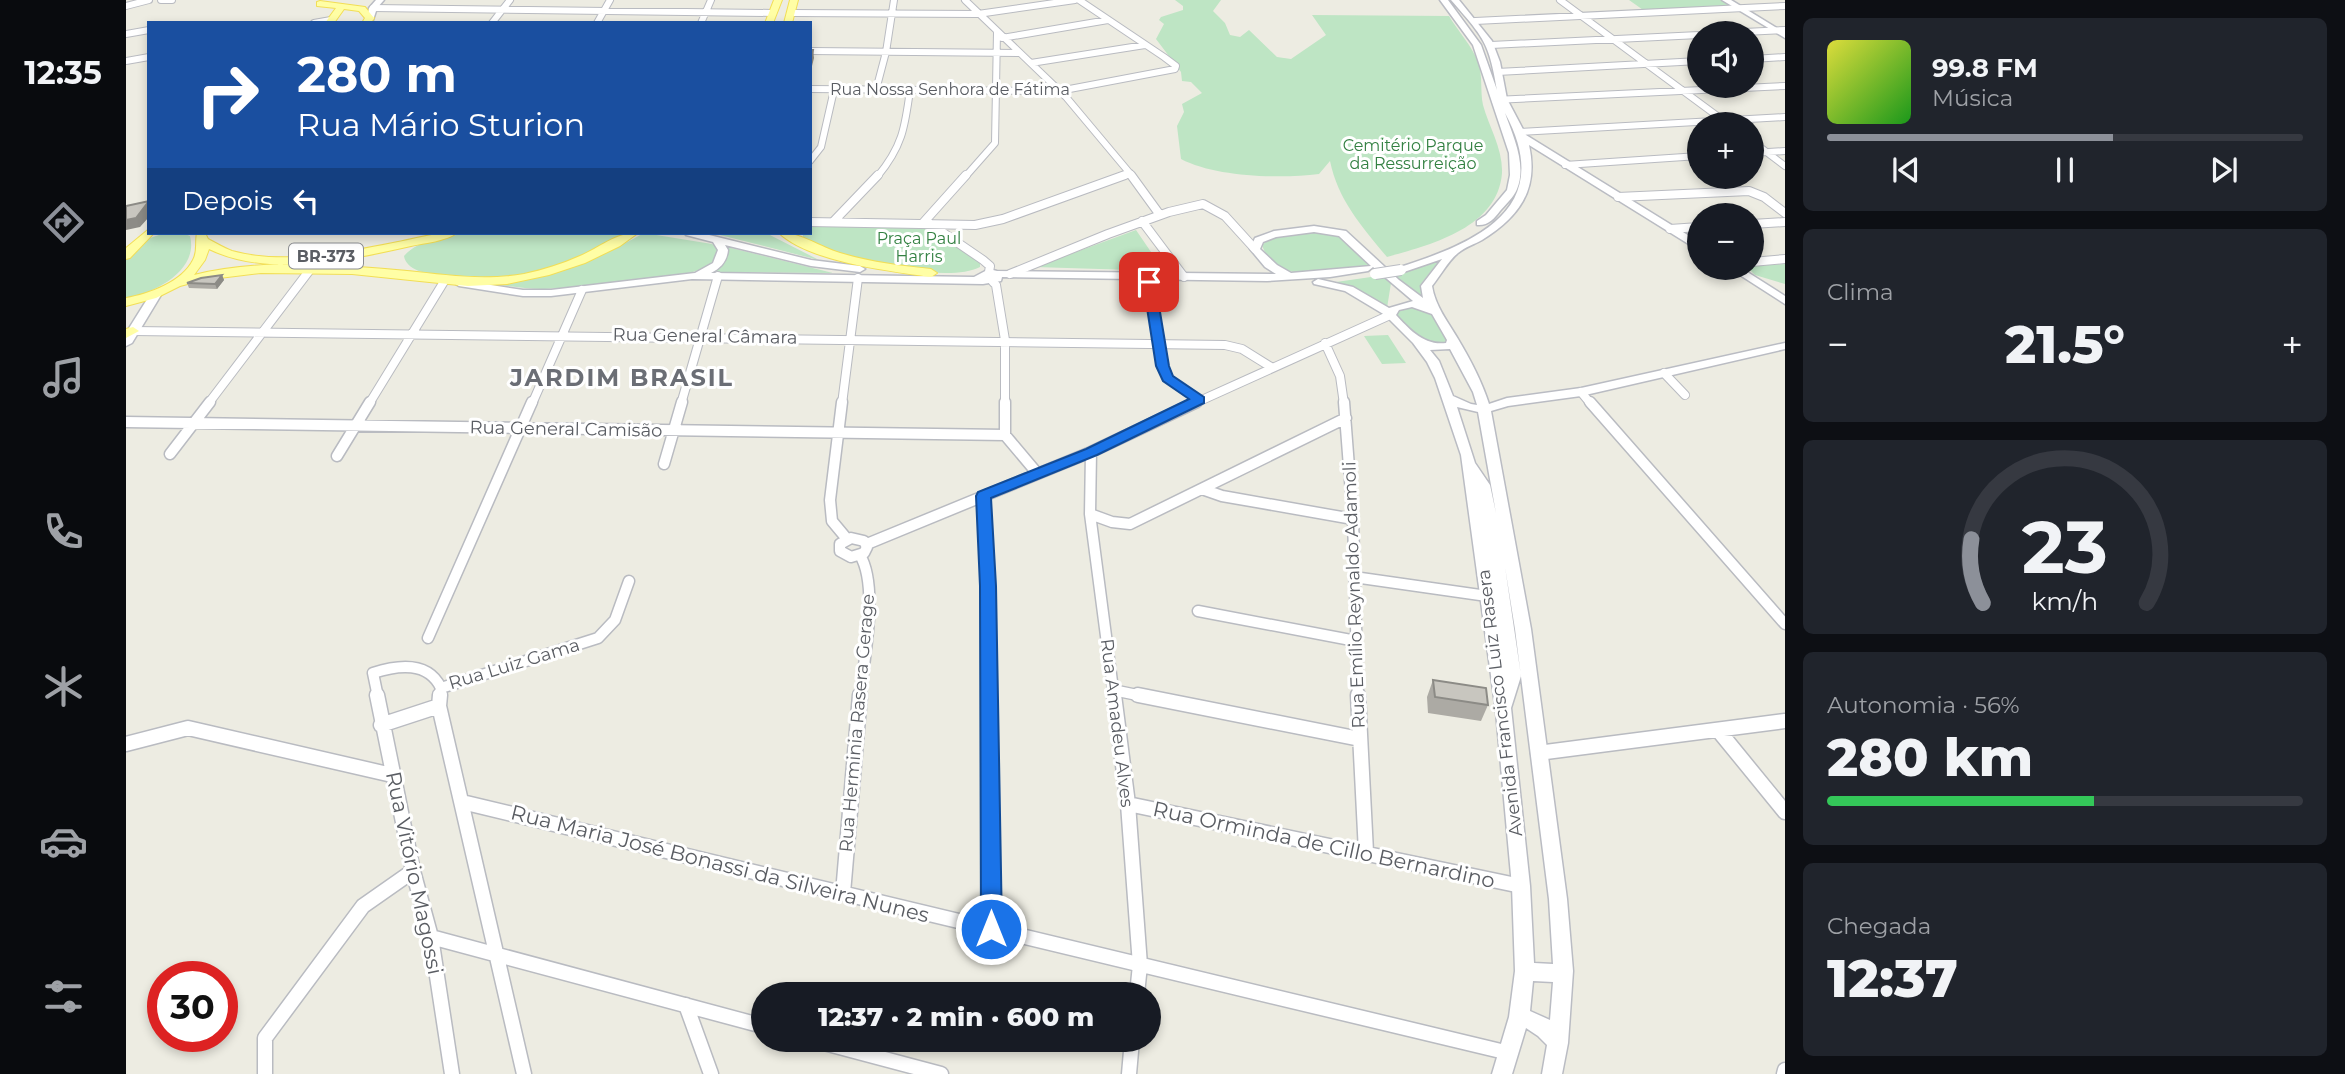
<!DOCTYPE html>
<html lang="pt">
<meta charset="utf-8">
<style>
:root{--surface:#171b24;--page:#20242c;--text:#f1f3f6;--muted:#9ea1a6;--line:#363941;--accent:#8c9099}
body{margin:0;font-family:Montserrat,sans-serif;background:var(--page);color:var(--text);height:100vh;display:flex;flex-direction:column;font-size:26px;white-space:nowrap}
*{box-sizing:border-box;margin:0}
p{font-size:23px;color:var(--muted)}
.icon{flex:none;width:38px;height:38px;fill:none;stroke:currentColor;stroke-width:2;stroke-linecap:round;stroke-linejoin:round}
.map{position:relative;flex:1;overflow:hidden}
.drawer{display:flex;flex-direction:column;gap:18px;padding:18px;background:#0d0f14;width:560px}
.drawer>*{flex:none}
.banner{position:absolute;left:21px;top:21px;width:665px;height:214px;border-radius:0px;box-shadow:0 4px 10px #0003;background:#1a4fa0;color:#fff;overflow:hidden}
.buttons{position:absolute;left:1561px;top:21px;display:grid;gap:14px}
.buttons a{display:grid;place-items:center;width:77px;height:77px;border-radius:50%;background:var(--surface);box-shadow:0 4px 10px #0003;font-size:35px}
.speed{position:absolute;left:21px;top:961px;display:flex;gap:14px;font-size:35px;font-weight:700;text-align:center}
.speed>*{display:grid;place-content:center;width:91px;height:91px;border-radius:50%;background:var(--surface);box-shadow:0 4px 10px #0003;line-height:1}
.speed .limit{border:10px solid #d22;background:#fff;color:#111}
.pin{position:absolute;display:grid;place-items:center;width:60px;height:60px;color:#fff;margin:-30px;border-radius:14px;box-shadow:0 4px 10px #0006}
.me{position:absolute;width:77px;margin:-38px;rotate:0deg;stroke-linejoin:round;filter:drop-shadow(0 0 5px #0008)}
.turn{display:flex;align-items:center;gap:24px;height:147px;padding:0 35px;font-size:32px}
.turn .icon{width:91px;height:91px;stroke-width:2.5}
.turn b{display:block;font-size:49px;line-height:60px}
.then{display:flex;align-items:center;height:66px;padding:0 35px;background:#0003;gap:14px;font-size:26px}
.big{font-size:52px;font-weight:800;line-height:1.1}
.drawer .tile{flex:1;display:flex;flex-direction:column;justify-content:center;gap:10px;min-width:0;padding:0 24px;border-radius:10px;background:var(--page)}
.drawer .dial{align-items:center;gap:0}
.dial svg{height:182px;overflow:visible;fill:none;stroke:var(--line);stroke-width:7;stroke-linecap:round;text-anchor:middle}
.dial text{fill:var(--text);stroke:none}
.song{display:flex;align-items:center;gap:21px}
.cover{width:84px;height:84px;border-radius:10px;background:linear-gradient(135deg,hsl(60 70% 55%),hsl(120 70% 35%))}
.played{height:7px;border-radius:4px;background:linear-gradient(90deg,var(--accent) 60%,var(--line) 60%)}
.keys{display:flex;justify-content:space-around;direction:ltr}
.heat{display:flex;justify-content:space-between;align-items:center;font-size:38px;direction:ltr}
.charge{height:10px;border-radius:5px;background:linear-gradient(90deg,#34c759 56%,var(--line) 0)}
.trip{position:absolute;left:625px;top:982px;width:410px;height:70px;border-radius:35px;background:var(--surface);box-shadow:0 4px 10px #0003;font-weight:800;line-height:70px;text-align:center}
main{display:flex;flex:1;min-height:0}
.tabs{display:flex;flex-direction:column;width:126px;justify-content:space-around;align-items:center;background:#090b0e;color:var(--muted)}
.tabs .icon{width:49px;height:49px}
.tabs .current{color:var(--accent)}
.tabs b{font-size:32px;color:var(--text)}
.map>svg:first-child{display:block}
.green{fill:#bee5c4}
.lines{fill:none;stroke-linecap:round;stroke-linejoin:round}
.street-far3-casing{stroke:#b9bbc1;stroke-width:8}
.street-far2-casing{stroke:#b9bbc1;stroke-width:10}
.street-far1-casing{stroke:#b9bbc1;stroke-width:13}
.street-casing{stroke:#b9bbc1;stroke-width:17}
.secondary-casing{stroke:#babcc3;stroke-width:3}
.primary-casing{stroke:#f2de56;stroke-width:2}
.street-far3{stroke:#fff;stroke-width:6}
.street-far2{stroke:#fff;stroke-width:8}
.street-far1{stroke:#fff;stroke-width:10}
.street{stroke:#fff;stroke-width:14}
.secondary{fill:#fff;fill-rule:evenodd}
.primary{fill:#fffea5;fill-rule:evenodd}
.secondary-bridge-casing{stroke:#babcc3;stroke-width:12;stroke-linecap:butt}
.secondary-bridge{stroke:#fff;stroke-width:10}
.wall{fill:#acaaa4}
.shaded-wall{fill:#8c8b86}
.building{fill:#c8c6bf;stroke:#8c8b86;stroke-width:2}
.route{fill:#1a73e8;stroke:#114b97;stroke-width:2}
.labels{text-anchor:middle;stroke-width:6;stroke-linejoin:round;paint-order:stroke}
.far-street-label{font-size:16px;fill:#5a5d63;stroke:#fff}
.far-park-label{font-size:16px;fill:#338142;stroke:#fff}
.shield{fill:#fff;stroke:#8c8e92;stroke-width:2}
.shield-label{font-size:16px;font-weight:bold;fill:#5a5d63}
.street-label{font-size:18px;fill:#5a5d63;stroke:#fff}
.near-street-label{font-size:21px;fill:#5a5d63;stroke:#fff}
.district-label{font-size:24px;font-weight:bold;letter-spacing:2px;fill:#6b6e75;stroke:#fff}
</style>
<main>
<nav class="tabs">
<b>12:35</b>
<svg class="icon current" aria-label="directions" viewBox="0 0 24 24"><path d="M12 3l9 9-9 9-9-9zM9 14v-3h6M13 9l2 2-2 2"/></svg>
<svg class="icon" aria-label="music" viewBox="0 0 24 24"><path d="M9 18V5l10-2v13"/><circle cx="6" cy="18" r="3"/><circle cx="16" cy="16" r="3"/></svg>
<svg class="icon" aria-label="phone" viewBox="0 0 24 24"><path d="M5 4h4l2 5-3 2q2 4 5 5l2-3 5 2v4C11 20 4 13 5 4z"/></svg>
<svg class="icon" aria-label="climate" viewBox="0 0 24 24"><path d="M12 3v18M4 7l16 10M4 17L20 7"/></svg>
<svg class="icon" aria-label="car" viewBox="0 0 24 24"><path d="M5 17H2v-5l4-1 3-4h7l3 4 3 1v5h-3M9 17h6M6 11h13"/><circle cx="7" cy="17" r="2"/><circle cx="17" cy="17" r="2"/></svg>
<svg class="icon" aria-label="filters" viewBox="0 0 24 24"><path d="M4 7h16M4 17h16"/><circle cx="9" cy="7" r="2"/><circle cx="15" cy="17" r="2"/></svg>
</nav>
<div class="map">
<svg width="1659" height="1074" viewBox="0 0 1659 1074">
<rect width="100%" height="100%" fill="#edece2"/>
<path class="green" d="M1049 0H1095L1087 11 1099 23 1104 35 1114 37 1123 30 1151 57 1165 59 1200 35 1186 15 1323 16C1332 31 1346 46 1352 62 1357 75 1354 91 1357 105 1363 127 1377 149 1376 173 1372 228 1304 245 1261 257 1236 227 1212 200 1204 161L1193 174C1154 179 1089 177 1055 159L1051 126 1058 112 1056 104 1076 93 1065 82 1056 81 1055 72 1030 39 1038 24 1033 20 1035 17 1057 10V6Z
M1503 0H1596L1608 7 1520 12Z
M684 224 799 225 854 261V267C816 286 715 256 677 239V233H684Z
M1010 230 1038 271 909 267Z
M1195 231 1218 237 1247 265C1212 269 1151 290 1136 245L1146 237Z
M39 233H56L64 236C73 271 28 293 0 299V260L24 238Z
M343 233H500C458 258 412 277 362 279 346 280 329 277 313 275 301 274 280 270 278 256 294 238 321 237 343 233Z
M518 233 586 244 592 248C593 254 592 259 588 263 569 280 445 288 416 289 401 289 386 286 372 285 426 278 471 259 518 233Z
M586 233H640L693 260Z
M601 247 707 273 585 272 601 258Z
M1313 261 1294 285 1301 303 1266 274Z
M1659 264V284L1629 275 1624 270 1626 266Z
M1259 275 1265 283 1261 308 1227 288 1210 282Z
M1279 307 1305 312 1322 339 1321 343C1299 350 1283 327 1269 313Z
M1262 335 1280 363 1256 364 1238 336Z"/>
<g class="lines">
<defs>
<path id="street-far3" d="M35 0H46
M839 0 940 97 1007 177
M1434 0 1598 121
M0 6 23 0
M247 8 647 13
M665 13 852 14 949 0
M1349 21 1659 6
M188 23 205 20
M366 23 384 0
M471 23 484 0
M575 23 585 0
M1598 33 1659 30
M0 34 23 30
M876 38 982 20
M1365 45 1573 35
M684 51 892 53
M1626 59 1659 57
M0 61 23 57
M905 63 1019 45
M1371 72 1573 61
M684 89 933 91 1049 69 1050 66 1038 57 953 0
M750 90 760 52 768 0
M1369 100 1659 86
M1393 132 1659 117
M1626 141 1659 166
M1626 153 1659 151
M684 161 695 147 708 90
M1439 165 1573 156
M751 177C776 147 779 128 784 90
M839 177 869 143 871 32
M994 177 1004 173"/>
<path id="street-far2" d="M1005 175 1034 215
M1492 197 1623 191 1638 197 1659 213
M1016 221 1058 277
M684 222 849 225 877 219 999 175
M707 222 752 175
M797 223 840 175
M803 223 857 260 864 266 863 272
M1626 224 1659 222
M1544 229 1573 227
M1626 262 1659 259
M884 274 982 234 1043 212 1077 204 1099 216 1129 249
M867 282 870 285 879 340V404
M1023 282 1036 366 1041 378 1073 400
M7 331 1099 345 1116 349 1145 367
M1199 343 1214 376 1218 404
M1538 373 1559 395
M1455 392 1465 404
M82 404 183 271
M243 404 319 280
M406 404 456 290
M555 404 592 276
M716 404 732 278
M1067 404 1264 315"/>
<path id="street-far1" d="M716 402 704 500 706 521 721 539
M879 402V435L911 473
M1218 402 1227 519 1232 697
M1464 402 1659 624
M0 422 879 435
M965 452 964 514 988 697
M44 454 84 402
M211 456 244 402
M538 464 556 402
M1076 489 1096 496 1227 519
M858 496 863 697
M964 514 986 522 1004 524 1220 418
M725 538 738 541 741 547 738 553 725 557 714 551V544Z
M741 544 965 452 1071 402
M734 555C753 587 738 659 734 697
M1228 577 1361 596
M1072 611 1230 641
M302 638 406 402
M315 688 472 638 489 620 503 581
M987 690 1021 697
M252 697 247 673C272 665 302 661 315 688
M314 697 315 688"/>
<path id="street" d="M251 695 287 871 305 937 326 1074
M314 695 313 706 398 1074
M863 695 865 929
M988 695 1002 804 1014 965 1011 994
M1012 695 1234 739
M1232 695 1240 852
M255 725 313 706
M1592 730 1659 812
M0 744 62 728 266 775
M1412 753 1659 721
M336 802 1383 1053
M1002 804 1395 886
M717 893 734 695
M305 937 637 1026
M560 1005 585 1074
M687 1040 815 1074
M139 1074V1038L237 906 287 871
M1003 1074 1006 1040
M1658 1074 1659 1070"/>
<path id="secondary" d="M250 0H258L251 8 247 20H241L243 8Z
M1314 0H1322L1355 45 1371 90C1363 41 1357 37 1325 0H1333L1366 41 1374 62 1381 99 1400 135 1573 242V249L1569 248 1403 145C1413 190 1393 217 1356 240 1349 244 1339 247 1332 253 1323 260 1314 276 1306 286 1309 306 1322 322 1332 339 1344 359 1356 382 1363 404L1381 398 1455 388 1659 343V349L1455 396 1382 406 1365 411 1405 629 1441 899 1447 971 1442 1043 1436 1074H1416L1421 1045 1412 1036 1400 1028 1386 1074H1366L1383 1017 1389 971 1386 886 1370 712 1335 455 1309 378 1301 362 1287 343 1259 315 1219 291 1188 284 1187 282 1192 279 1227 287 1263 308 1287 301 1247 267 1242 271 1204 277 1141 281 876 277 875 281 857 284 566 279 425 296H397L333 286 328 283 333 280 397 290H425L569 273 587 263 592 250 587 242 560 235 559 233H575L685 260 734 266 739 269 734 272 685 266 599 245 602 250C601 261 595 268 585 273L848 277 863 269 871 271 1150 274 1139 267 1124 249 1129 238 1148 231 1188 226 1220 231 1273 280 1297 298 1295 286 1316 259 1275 273 1271 272V268C1350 243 1431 209 1379 113 1387 136 1401 165 1391 189 1388 197 1379 205 1374 211 1368 219 1362 226 1351 225V221L1360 215 1381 190 1384 175 1383 153 1347 45ZM1188 232 1213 236 1245 266 1165 273 1151 265 1134 249 1137 242 1150 237ZM1286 307 1306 314 1321 340 1320 343C1298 346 1283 329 1270 315L1273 310ZM1324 349 1347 392 1351 405 1345 404 1327 396 1313 361 1304 350ZM1331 407 1352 412 1370 513 1364 485 1349 463ZM1379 567 1389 629 1423 899 1427 964 1408 963 1404 886 1385 708 1395 676ZM1407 981 1427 982 1424 1020 1404 1011Z
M1596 0H1605L1659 33V38Z
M1603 268H1615L1659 296V304Z
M29 292 35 295 6 343 0 346V333L25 293Z"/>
<path id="primary" d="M648 0H656L647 23H639Z
M664 0H672L666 23H658Z
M194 1 239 7 248 18 245 23H236L239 18 233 11 218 9 208 23H199L210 8 191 6V2Z
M23 229V233H28L27 234 4 258 0 259V248Z
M71 233H79L82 239C90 243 98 248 106 251 157 265 216 253 267 243 289 239 309 232 331 233 320 241 299 243 285 246 223 260 142 278 83 249L79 260 68 275C136 258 211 265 281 271 321 275 357 281 398 274 417 270 436 264 454 256 473 248 491 232 512 233L494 246 459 263 423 275 381 284 342 286 226 274 135 273 77 280 54 286 30 298 0 306V298C23 294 56 282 67 260 72 251 69 242 71 233Z
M653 233C674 232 694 247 714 253 744 262 775 266 805 269L811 273 805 277C763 271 684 262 653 233Z
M7 327 13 331 0 338V329Z"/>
</defs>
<use href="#street-far3" class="street-far3-casing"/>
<use href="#street-far2" class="street-far2-casing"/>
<use href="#street-far1" class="street-far1-casing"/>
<use href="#street" class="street-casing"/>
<use href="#secondary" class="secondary-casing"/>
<use href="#primary" class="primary-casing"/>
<use href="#street-far3" class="street-far3"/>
<use href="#street-far2" class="street-far2"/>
<use href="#street-far1" class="street-far1"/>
<use href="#street" class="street"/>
<use href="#secondary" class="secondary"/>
<use href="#primary" class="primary"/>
<defs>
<path id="secondary-bridge" d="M1249 274 1275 270"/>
</defs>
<use href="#secondary-bridge" class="secondary-bridge-casing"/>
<use href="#secondary-bridge" class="secondary-bridge"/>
</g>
<path class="wall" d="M96 275 98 280 91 289 63 288 61 283Z
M1307 680 1362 705 1355 721 1302 713 1301 697Z"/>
<path class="shaded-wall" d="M687 50 688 58 685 70V61Z
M23 202V217L14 227 0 230V220Z
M96 275 98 280 91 289 89 284Z"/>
<path class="building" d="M684 50H687L685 61H684Z
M23 201 10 218 0 220V206Z
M96 275 89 284 61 283 75 278Z
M1307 680 1360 688 1362 705 1309 697Z"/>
<path class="route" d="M1023 279 1029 282 1043 366 1047 376 1078 397V403L971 455 865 498 870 586 876 929 873 936 865 938 858 936 855 929 854 586 850 496 852 492 960 449 1063 399 1037 381 1030 366 1017 282Z"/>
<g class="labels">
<g class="far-street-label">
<text x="824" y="95">Rua Nossa Senhora de Fátima</text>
</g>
<g class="far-park-label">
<text x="1287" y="151">Cemitério Parque<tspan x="1287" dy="18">da Ressurreição</tspan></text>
<text x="793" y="244">Praça Paul<tspan x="793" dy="18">Harris</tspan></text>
</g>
<rect class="shield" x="163" y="243.5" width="74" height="25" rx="5"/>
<g class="shield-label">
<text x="200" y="262">BR-373</text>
</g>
<g class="street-label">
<text transform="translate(579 336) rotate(1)" y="6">Rua General Câmara</text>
<text transform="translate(440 429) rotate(1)" y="6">Rua General Camisão</text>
<text transform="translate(1228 595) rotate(-92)" y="6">Rua Emílio Reynaldo Adamoli</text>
<text transform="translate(388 664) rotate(-17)" y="6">Rua Luiz Gama</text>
<text transform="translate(1374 703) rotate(-97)" y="6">Avenida Francisco Luiz Rasera</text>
<text transform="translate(731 723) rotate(-85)" y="6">Rua Herminia Rasera Gerage</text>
<text transform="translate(991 723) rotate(83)" y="6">Rua Amadeu Alves</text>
</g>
<g class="near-street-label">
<text transform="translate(1198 845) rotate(12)" y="7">Rua Orminda de Cillo Bernardino</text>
<text transform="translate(594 864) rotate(14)" y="7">Rua Maria José Bonassi da Silveira Nunes</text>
<text transform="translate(288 873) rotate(78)" y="7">Rua Vitório Magossi</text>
</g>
<g class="district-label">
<text x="496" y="386">JARDIM BRASIL</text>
</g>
</g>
</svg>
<div class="buttons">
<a><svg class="icon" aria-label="sound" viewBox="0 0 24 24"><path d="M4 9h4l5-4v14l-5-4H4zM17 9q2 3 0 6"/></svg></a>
<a>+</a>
<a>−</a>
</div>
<div class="speed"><div class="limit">30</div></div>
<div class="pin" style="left:1023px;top:282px;background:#d93025"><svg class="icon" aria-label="arrive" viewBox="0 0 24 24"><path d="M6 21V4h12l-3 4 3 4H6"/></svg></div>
<svg class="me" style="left:865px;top:929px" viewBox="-20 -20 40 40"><circle r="17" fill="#1a73e8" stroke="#fff" stroke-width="3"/><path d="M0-11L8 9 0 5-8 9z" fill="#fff"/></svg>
<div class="trip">12:37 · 2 min · 600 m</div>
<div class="banner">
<div class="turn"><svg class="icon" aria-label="right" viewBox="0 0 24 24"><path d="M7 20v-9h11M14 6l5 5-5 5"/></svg><div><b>280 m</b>Rua Mário Sturion</div></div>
<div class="then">Depois<svg class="icon" aria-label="left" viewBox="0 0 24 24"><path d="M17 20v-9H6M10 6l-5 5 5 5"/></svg></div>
</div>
</div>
<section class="drawer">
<div class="tile">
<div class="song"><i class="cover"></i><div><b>99.8 FM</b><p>Música</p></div></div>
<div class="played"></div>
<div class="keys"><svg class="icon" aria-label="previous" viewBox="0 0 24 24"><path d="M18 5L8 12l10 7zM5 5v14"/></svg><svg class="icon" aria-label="pause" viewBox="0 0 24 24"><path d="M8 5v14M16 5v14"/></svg><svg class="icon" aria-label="next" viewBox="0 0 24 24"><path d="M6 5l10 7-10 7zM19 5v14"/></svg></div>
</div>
<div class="tile"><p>Clima</p>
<div class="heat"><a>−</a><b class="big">21.5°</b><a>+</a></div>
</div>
<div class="tile dial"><svg viewBox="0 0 100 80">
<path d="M14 69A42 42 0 1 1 86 69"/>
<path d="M14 69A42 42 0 0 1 9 41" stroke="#8c9099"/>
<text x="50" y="56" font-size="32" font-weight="700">23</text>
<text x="50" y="72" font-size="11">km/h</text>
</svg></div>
<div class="tile"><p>Autonomia · 56%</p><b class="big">280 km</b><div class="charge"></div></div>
<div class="tile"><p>Chegada</p><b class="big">12:37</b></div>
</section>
</main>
